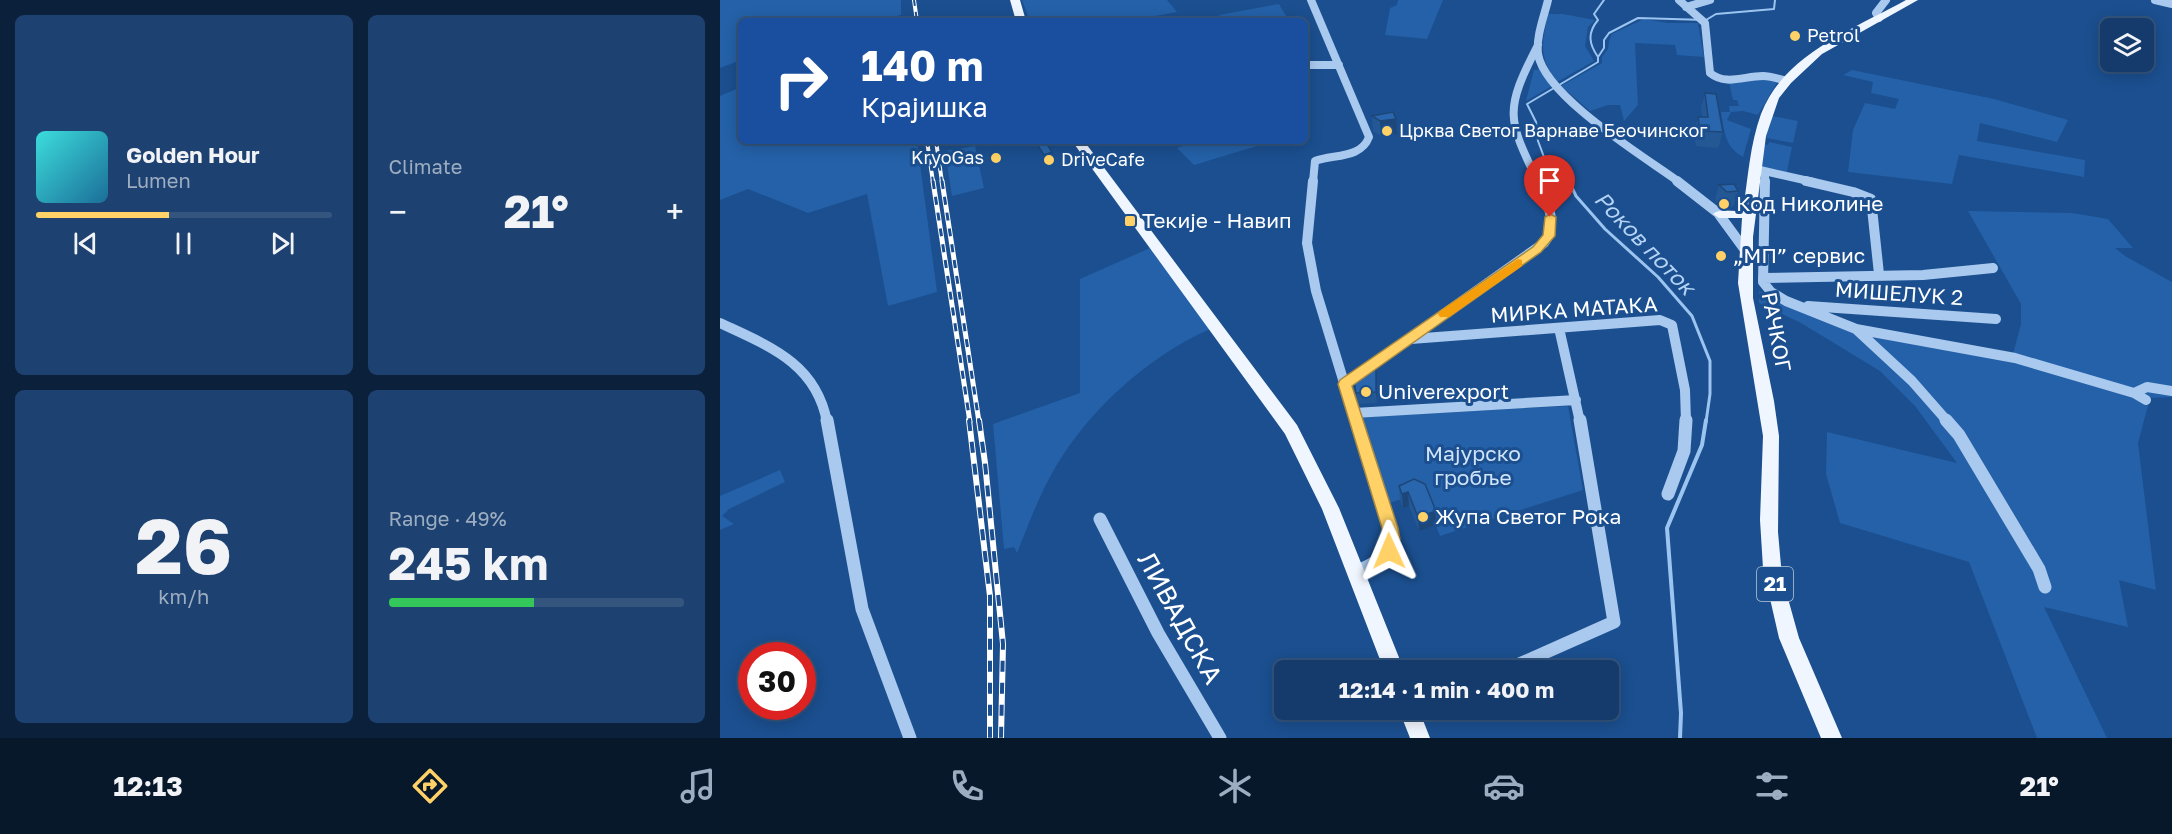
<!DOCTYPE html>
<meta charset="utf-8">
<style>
:root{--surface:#143b6b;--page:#1d4271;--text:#f1f3f6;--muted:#9dadc1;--line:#33557e;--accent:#ffd166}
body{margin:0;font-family:"Golos Text",sans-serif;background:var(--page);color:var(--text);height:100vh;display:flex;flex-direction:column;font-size:22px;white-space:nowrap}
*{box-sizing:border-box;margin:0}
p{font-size:20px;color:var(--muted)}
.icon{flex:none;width:33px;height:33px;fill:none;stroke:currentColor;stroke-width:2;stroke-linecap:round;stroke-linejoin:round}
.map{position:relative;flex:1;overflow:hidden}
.panel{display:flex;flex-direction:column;gap:15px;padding:15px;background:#0b203b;width:720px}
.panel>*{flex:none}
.guide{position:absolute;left:18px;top:18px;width:570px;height:126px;border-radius:9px;box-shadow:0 3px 15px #0003,0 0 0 2px var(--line);background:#1a4fa0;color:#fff;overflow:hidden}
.controls{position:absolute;left:1380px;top:18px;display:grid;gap:12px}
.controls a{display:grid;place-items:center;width:54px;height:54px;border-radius:9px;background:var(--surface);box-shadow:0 3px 15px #0003,0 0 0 2px var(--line);font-size:30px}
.speed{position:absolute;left:18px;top:642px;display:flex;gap:12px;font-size:30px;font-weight:700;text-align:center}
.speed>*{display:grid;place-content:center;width:78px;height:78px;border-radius:50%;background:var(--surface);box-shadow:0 3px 15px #0003,0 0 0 2px var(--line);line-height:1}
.speed .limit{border:9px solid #d22;background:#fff;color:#111}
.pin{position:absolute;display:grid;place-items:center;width:51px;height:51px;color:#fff;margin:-62px -26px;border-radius:50% 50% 50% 0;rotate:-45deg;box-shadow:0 0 6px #0007}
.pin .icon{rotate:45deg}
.me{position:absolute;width:66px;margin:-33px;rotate:359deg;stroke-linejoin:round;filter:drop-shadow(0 0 4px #0008)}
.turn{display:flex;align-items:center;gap:21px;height:126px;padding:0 24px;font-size:27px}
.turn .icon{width:78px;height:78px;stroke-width:2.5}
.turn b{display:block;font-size:42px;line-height:51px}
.big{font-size:45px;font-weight:700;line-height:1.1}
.panel .card{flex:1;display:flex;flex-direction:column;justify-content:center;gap:9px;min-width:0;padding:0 21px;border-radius:9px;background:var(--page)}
.panel .dial{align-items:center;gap:0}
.dial b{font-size:78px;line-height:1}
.song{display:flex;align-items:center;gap:18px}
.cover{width:72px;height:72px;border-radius:9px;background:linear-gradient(135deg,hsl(180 70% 55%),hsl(200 70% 35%))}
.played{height:6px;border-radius:3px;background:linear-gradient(90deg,var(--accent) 45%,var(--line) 45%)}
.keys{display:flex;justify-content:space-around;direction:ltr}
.heat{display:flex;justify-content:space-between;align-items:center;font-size:33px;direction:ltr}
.charge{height:9px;border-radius:4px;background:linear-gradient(90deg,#34c759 49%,var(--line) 0)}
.panel .tiles{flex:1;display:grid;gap:15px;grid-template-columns:repeat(2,1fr)}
.trip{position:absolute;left:554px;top:660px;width:345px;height:60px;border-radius:9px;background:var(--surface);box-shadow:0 3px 15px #0003,0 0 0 2px var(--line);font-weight:700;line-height:60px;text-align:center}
.dock{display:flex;height:96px;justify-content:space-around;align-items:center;background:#08182b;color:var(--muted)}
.dock .icon{width:42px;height:42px}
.dock .on{color:var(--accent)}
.dock b{font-size:27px;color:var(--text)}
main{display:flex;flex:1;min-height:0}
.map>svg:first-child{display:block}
.green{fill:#2461a8}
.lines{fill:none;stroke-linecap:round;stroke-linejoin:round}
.stream-far2{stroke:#9cc4f0;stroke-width:2}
.stream-far1{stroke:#9cc4f0;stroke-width:3}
.stream{stroke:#9cc4f0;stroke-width:4}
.minor-far2{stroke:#a9c9ee;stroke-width:8}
.minor-far1{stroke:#a9c9ee;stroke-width:10}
.minor{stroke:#a9c9ee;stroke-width:13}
.major{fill:#f0f6ff;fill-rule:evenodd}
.rail-far2-casing{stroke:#fff;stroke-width:4}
.rail-far1-casing{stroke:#fff;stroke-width:5}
.rail-casing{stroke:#fff;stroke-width:6}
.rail-far2{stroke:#1b4f8f;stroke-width:2;stroke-dasharray:6;stroke-linecap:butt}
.rail-far1{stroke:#1b4f8f;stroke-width:3;stroke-dasharray:8;stroke-linecap:butt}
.rail{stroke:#1b4f8f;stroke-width:4;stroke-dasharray:11;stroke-linecap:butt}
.wall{fill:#245895}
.shaded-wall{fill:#1d4779}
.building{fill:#2a66ad;stroke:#1d4779;stroke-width:1.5}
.route{fill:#ffd166;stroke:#a68842;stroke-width:1.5}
.slow{fill:#f59e0b}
.poi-dot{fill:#ffd166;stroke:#1b4f8f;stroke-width:2}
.labels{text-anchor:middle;stroke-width:6;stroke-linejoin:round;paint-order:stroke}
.far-poi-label{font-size:18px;fill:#fff;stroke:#1b4f8f;text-anchor:start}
.shield{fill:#1b4f8f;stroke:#bbcadd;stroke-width:1.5}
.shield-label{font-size:20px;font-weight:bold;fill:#fff}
.poi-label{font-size:21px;fill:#fff;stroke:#1b4f8f;text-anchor:start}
.street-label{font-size:21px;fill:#fff;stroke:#1b4f8f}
.park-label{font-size:21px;fill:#cfe3fa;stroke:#1b4f8f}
.water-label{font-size:22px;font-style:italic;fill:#b5d3f5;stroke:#1b4f8f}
.near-street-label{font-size:26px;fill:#fff;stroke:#1b4f8f}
</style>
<main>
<section class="panel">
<div class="tiles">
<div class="card">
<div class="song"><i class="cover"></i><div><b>Golden Hour</b><p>Lumen</p></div></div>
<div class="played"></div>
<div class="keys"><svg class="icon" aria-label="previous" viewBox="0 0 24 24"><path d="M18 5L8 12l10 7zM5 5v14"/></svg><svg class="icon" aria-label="pause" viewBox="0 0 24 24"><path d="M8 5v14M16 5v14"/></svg><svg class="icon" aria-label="next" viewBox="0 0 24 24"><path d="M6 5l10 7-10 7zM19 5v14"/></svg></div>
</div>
<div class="card"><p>Climate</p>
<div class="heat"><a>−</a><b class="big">21°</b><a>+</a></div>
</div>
<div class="card dial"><b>26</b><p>km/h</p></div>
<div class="card"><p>Range · 49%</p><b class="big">245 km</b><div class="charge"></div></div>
</div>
</section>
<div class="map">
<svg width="1452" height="738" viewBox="0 0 1452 738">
<rect width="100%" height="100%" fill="#1b4f8f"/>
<path class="green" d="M0 0H181V15L152 21H21V60L0 68Z
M302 0H447L457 12 435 16 438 21H310Z
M678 0H723L707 39 665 35 670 8 677 5Z
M559 4 569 21H500L499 15Z
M828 14H843L875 20 868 27 865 46 874 61 837 82C818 56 822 44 828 14Z
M924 19 948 23H978L984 57 957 55 955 45 915 43 918 105 904 121 900 105H888L870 111 841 86 882 63V57L888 49 889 41 892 34Z
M821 69 832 86 806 101 814 70Z
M1132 70 1274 99 1348 120 1337 142 1260 123 1257 141 1365 160 1364 177 1239 155 1232 184 1128 172 1133 130 1145 103 1175 109 1179 99 1151 93 1153 82 1123 75Z
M1039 79 1058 81 1038 115 1023 111 1011 112 1007 120 1031 129 1023 157C1005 147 1004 131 1001 112H1010L1009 106H1019L1017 100H1013L1009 82Z
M21 87V141H197L217 292 168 306 147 194 88 213 28 189 0 200V96Z
M1048 115 1078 121 1073 143 1041 137Z
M478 141H536L537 146 474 165 457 148Z
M1049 142 1072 147 1066 176 1035 165 1042 143 1048 145Z
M255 146 264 188 232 196 225 151Z
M1248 211 1352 213 1388 219 1413 248H1395L1405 256 1452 282V397L1430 398 1418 443 1436 590 1399 580 1408 627 1324 607 1387 738H1317L1249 562 1120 523 1106 474 1107 432 1237 463 1195 406 1160 371 1081 323 1039 303V291L1134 329 1292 358 1301 324V304Z
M430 248 490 329C425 358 364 414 330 477 317 501 307 528 297 553L294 547 284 549 273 424 360 393V279Z
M848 406 863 490 720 536 705 499 689 497 669 503 642 417Z
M60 470 65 482 9 509 2 516 14 524 0 530V496Z"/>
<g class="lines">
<path class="stream-far2" d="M878 57C869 44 867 33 878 20L874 14 884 0
M850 182 824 157 818 141 816 122 807 104 878 62V57L884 48V40L889 33 918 18 986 20 996 14 1054 9 1055 0"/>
<path class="stream-far1" d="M849 181 856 196 885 229 938 277 972 316 990 361V394L986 422"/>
<path class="stream" d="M960 738 961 713 947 528 982 445 986 420"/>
<path class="minor-far2" d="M591 0 649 137C641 159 613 154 595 161L593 182
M828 0C824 17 816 36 818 54 825 97 925 157 959 182
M959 0 985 23 990 73C1006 86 1024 76 1043 76 1051 76 1059 79 1067 81
M1435 0 1452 4
M966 7 990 0
M1159 18 1156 13 1166 0
M818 45C784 111 787 118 818 182
M585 65H619
M1040 170 1093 182
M1045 182V172"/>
<path class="minor-far1" d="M593 181 587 243 596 291 636 422
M957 181 998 213 1025 250
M1045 181 1043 282 1051 292 1066 301 1136 329 1295 358 1414 393 1426 400
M1086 181 1133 192 1151 199 1159 274
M1043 278 1203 275 1273 268
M1088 306 1276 319
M0 323C49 346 96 363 107 422
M839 328 860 422
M1137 330 1192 381 1228 422
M691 339 940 320 952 325 965 390 966 422
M625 384 824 243C839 224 827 200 817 181
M1414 393 1427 387 1452 391
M634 413 856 400"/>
<path class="minor" d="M107 420 142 609 190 738
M1226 420 1239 435 1319 569 1325 587
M948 494 964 451 966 420
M380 519 438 633 500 738
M635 572C653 565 665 558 672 539L636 420
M786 670 894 622 860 420"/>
<path class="major" d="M290 0H300L306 21H296Z
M1186 0H1198L1102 54 1071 83 1059 98 1046 136 1033 237V298L1054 401 1059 436 1058 532 1062 577 1079 638 1122 738H1101L1059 638 1043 568 1040 520 1043 436 1018 283 1022 218H999L993 214C1000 207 1014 213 1023 210 1028 178 1030 144 1041 114 1064 54 1134 29 1186 0Z
M352 141H364L577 425 619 508 684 670H664L602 509 565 434Z
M679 710H699L710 738H690Z"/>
<defs>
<path id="rail-far2" d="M194 0 197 21
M207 141 213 182
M216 141 222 182"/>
<path id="rail-far1" d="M213 181 250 422
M222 181 259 422"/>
<path id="rail" d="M249 420 270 596V738
M259 420 265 463 283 644 281 738"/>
</defs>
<use href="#rail-far2" class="rail-far2-casing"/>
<use href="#rail-far1" class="rail-far1-casing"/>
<use href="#rail" class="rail-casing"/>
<use href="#rail-far2" class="rail-far2"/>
<use href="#rail-far1" class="rail-far1"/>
<use href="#rail" class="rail"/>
</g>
<path class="wall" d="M985 93 1003 132 998 148 976 146 974 132 978 117H982L981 108Z
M673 112 677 134 661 136 653 131 652 116Z
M999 185 1018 191 1013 207H1002L995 200Z
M656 368 657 403 638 404 633 374Z
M679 486 716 511V525L699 531 689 506 683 508 680 500Z"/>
<path class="shaded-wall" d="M676 119 677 134 661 136 660 121Z
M332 152 334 156 325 158 324 155Z
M656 368 657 379V403L656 392Z
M688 492 689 506 683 508 682 494Z
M716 511V525L699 531 698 517Z"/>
<path class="building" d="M985 93 996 94 1003 132 980 131 978 117H988Z
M673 112 676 119 660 121 652 116Z
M325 141 332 152 324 155 317 144Z
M1014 184 1018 191 1007 192 999 185Z
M656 368V392L636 393 633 374 641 369Z
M694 479 705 484 716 511 698 517 688 492 682 494 679 486Z"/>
<path class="route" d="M830 214 836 217 835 236 821 252 632 386 678 528 680 539 675 556 669 558 663 556 661 551 664 539 662 528 618 384 620 380 813 247 823 235 825 217Z"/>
<path class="slow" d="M798 259 802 260V266L729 317H720L718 314 720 311Z"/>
<g class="poi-dot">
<circle cx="1075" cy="36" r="6"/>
<circle cx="667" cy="131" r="6"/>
<circle cx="276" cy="158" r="6"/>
<circle cx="329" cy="160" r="6"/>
<circle cx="1004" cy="204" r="6"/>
<rect x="404" y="215" width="12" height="12" rx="3"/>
<circle cx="1001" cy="256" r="6"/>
<circle cx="646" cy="392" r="6"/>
<circle cx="703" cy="517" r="6"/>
</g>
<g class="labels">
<g class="far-poi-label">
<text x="1087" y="42">Petrol</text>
<text x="679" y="137">Црква Светог Варнаве Беочинског</text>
<text x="264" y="164" text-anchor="end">KryoGas</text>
<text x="341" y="166">DriveCafe</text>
</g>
<rect class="shield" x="1037" y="567" width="36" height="34" rx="4.5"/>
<g class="shield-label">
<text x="1055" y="591">21</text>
</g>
<g class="poi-label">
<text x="1016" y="211">Код Николине</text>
<text x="422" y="228">Текије - Навип</text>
<text x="1013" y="263">„МП” сервис</text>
<text x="658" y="399">Univerexport</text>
<text x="715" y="524">Жупа Светог Рока</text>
</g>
<g class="street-label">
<text transform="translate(1179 294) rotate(4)" y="7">МИШЕЛУК 2</text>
<text transform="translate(854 310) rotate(-4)" y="7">МИРКА МАТАКА</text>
<text transform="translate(1056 332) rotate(79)" y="7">РАЧКОГ</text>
</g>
<g class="park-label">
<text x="753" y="461">Мајурско<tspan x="753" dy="24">гробље</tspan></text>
</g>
<g class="water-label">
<text transform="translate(925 243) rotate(46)" y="8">Роков поток</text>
</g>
<g class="near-street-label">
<text transform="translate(460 618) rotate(61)" y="9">ЛИВАДСКА</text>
</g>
</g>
</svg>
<div class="controls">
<a><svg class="icon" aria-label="layers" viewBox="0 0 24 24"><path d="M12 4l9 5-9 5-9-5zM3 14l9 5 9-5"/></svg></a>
</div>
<div class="speed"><div class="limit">30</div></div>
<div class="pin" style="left:830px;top:217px;background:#d93025"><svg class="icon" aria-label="arrive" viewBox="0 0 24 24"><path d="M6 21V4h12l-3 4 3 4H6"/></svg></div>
<svg class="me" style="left:669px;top:551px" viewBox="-20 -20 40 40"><path d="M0-17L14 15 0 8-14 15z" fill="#ffd166" stroke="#fff" stroke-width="4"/></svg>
<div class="trip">12:14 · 1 min · 400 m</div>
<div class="guide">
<div class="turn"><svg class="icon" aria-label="right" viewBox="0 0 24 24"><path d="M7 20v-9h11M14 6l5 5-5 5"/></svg><div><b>140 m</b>Крајишка</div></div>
</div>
</div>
</main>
<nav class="dock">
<b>12:13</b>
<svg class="icon on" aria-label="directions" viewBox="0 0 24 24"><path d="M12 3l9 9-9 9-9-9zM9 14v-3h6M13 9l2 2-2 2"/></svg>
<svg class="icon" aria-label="music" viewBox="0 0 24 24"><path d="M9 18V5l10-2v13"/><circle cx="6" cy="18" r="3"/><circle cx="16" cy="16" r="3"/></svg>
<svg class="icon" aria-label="phone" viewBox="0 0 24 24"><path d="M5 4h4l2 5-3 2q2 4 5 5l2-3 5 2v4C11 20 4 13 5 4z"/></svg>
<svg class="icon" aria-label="climate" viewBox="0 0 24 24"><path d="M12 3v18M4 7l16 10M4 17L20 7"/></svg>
<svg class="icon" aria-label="car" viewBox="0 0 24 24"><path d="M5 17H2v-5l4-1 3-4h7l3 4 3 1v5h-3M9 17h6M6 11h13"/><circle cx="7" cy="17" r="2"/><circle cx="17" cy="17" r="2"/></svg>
<svg class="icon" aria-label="filters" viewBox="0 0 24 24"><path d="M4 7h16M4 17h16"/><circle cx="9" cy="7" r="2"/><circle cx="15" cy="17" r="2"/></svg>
<b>21°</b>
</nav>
